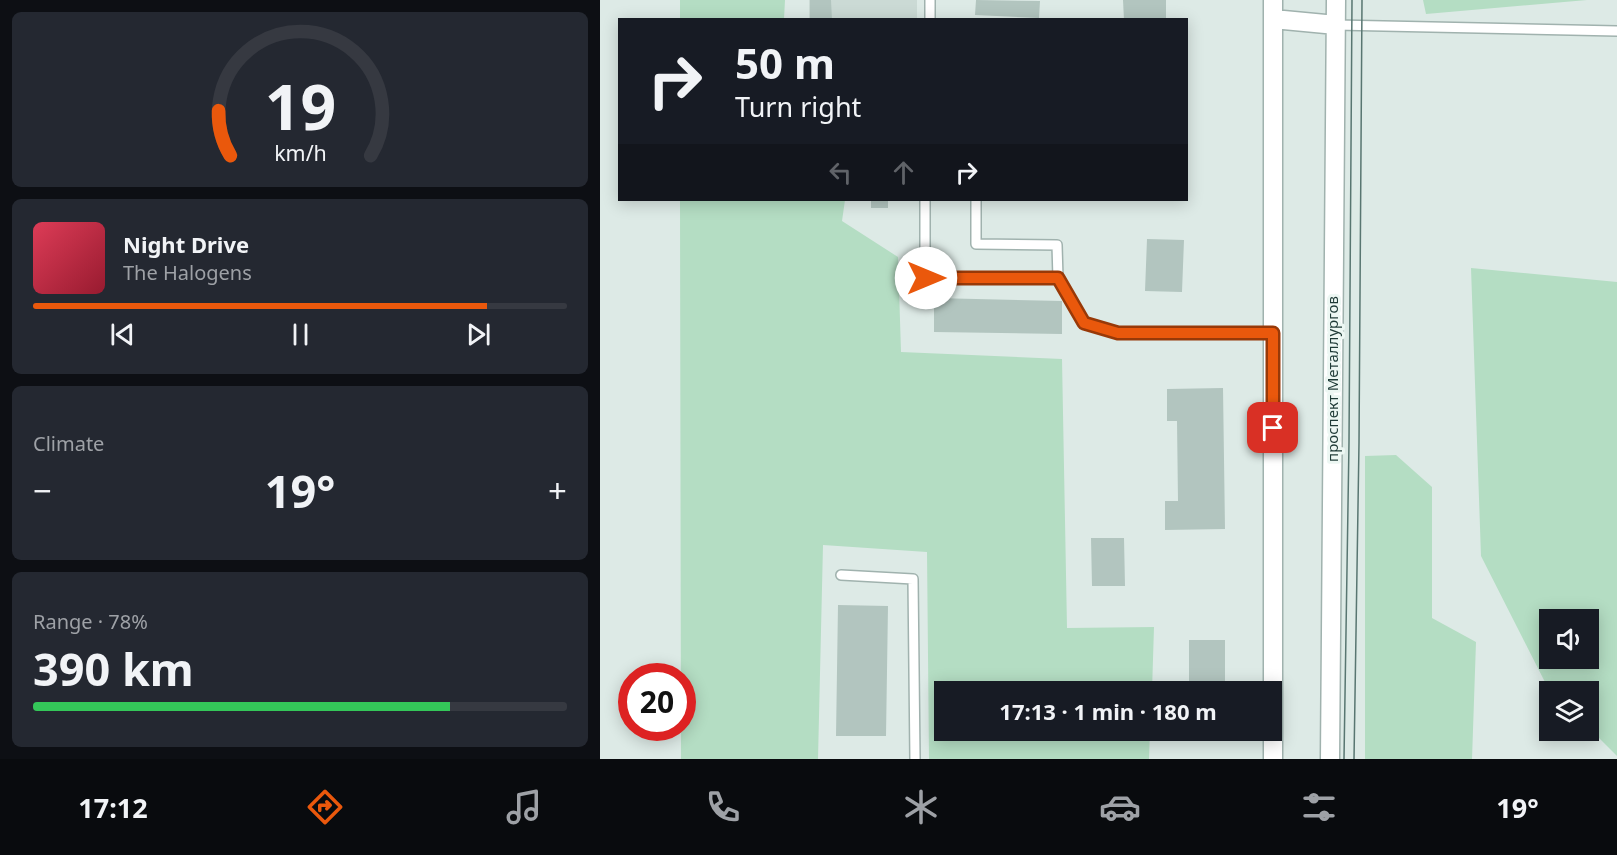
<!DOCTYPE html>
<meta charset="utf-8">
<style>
:root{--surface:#171b24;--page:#242831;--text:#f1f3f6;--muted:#9ea1a6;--line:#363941;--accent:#ea580c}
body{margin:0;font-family:"Noto Sans",sans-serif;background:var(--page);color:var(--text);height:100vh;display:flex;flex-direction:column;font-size:22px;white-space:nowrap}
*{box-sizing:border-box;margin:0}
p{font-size:20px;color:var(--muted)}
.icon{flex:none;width:33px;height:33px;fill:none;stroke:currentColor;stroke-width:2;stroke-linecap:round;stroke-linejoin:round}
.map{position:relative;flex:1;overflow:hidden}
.panel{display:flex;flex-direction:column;gap:12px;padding:12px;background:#0d0f14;width:600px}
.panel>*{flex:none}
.banner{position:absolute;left:18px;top:18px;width:570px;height:183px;border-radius:0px;box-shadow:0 3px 15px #0003;background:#171b24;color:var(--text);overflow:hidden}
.buttons{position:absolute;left:939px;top:609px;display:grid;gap:12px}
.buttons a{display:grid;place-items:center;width:60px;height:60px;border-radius:0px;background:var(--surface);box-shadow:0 3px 15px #0003;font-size:30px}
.speed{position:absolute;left:18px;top:663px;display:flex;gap:12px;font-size:30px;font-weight:700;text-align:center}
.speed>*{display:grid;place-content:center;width:78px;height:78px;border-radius:50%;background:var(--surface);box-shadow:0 3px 15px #0003;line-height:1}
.speed .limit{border:9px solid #d22;background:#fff;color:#111}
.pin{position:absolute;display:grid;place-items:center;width:51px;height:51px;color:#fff;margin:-26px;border-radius:12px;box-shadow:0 3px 9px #0006}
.me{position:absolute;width:66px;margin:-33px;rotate:90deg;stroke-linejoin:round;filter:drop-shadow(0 0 4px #0008)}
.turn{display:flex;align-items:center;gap:21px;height:126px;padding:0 18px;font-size:27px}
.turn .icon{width:78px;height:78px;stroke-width:2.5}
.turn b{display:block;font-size:42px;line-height:51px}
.lanes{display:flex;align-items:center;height:57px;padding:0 18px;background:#0003;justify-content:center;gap:30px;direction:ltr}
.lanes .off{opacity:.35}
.big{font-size:45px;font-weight:700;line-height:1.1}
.panel .card{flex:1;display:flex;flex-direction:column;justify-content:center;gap:9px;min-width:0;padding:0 21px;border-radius:9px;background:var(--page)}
.panel .dial{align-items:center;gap:0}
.dial svg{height:156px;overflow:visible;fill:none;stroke:var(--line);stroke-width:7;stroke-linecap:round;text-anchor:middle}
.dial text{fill:var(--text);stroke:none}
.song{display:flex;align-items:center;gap:18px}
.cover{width:72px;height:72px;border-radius:9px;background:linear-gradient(135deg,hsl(350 70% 55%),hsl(350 70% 35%))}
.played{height:6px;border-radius:3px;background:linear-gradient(90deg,var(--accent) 85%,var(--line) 85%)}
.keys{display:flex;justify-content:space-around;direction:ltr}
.heat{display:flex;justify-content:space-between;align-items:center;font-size:33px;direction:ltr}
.charge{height:9px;border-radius:4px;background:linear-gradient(90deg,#34c759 78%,var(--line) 0)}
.trip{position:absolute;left:334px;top:681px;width:348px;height:60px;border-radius:0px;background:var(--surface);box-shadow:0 3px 15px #0003;font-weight:700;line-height:60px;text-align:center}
.tab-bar{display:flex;height:96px;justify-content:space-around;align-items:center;background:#090b0e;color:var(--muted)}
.tab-bar .icon{width:42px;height:42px}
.tab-bar .current{color:var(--accent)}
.tab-bar b{font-size:27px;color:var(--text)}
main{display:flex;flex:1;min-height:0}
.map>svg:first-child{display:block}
.built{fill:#cbdad5}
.green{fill:#b4ddc3;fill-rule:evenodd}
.building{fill:#b2c5bf}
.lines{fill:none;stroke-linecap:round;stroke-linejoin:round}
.service-casing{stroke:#a0b2ae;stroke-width:12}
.tertiary-casing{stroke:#a0b2ae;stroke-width:21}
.service{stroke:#fff;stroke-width:9}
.tertiary{stroke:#fff;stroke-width:18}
.tram{stroke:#587671;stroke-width:1.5}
.route-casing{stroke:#983908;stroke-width:15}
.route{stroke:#ea580c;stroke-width:10}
.labels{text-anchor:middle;stroke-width:6;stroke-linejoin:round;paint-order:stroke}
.street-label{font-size:15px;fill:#1e3a36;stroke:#edf7f3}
</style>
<main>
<section class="panel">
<div class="card dial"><svg viewBox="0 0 100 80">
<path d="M14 69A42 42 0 1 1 86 69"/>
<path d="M14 69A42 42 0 0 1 8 46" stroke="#ea580c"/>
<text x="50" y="56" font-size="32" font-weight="700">19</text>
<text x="50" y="72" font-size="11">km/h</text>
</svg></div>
<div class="card">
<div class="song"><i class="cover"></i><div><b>Night Drive</b><p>The Halogens</p></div></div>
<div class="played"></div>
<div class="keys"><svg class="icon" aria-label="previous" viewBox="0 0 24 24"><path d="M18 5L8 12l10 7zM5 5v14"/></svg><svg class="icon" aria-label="pause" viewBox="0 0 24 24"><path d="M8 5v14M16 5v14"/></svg><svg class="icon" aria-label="next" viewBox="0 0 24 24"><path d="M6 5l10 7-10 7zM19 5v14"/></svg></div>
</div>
<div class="card"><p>Climate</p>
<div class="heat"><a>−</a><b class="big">19°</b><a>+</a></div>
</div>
<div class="card"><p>Range · 78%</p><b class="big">390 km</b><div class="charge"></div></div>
</section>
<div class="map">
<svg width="1017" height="759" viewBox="0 0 1017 759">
<rect width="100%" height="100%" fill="#ddeae6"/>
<path class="built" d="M209 0H317V19H209Z"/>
<path class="green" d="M80 0H185L184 19H80Z
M823 0H987L826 14Z
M80 200H245L242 221 298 257 301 352 462 359 467 628 554 627 552 691 345 692V730L550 731 549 759H329L327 552 223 545 218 759H81Z
M871 268 1017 282V756L989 728 988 692 951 691 948 688 881 556ZM950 620H988V658H950Z
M796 455 832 487V618L876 642 872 759H765V456Z"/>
<path class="building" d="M210 0H231L232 20H210Z
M376 0 440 1 439 18 375 15Z
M523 0H566V20H524Z
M271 200H288V208H271Z
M547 239 584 240 582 292 545 291Z
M334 298 462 301V334L334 332Z
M623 388 625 529 565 530V501H578L577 421H567V389Z
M491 538H524L525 586H492Z
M238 605 288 606 286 736H236Z
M589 640H625V692H589Z"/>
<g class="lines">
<defs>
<path id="service" d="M330 0V20
M736 25 1017 31
M325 200V278H458
M376 200V244L457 245 458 278 484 323 518 333 673 334
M241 575 313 579 315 759"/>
<path id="tertiary" d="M673 19 736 25
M673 759V0
M730 759 736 0"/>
</defs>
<use href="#service" class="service-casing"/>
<use href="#tertiary" class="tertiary-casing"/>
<use href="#service" class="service"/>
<use href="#tertiary" class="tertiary"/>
<path class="tram" d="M744 759 749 442 752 0
M754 759 759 443 762 0"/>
</g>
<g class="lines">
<defs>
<path id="route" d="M326 278H458L484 323 518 333H673V428"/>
</defs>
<use href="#route" class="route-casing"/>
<use href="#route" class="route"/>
</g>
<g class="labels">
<g class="street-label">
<text transform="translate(733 379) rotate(-90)" y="5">проспект Металлургов</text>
</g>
</g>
</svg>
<div class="buttons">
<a><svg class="icon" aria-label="sound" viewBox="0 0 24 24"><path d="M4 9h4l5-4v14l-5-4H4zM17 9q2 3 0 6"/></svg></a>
<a><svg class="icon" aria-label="layers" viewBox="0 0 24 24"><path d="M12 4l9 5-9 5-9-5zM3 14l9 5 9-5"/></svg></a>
</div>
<div class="speed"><div class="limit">20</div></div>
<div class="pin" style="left:673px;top:428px;background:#d93025"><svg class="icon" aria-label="arrive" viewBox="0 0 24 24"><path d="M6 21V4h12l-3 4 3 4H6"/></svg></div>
<svg class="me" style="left:326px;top:278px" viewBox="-20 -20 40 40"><circle r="19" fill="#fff"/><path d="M0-13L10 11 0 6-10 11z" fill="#ea580c"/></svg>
<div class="trip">17:13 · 1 min · 180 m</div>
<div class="banner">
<div class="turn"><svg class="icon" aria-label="right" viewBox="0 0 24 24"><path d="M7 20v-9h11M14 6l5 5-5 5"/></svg><div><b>50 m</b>Turn right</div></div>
<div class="lanes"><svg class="icon off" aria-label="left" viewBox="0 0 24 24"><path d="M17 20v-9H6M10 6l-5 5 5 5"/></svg><svg class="icon off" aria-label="ahead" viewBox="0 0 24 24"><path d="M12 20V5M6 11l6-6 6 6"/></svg><svg class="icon" aria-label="right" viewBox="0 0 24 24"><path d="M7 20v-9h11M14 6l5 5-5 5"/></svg></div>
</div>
</div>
</main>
<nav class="tab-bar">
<b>17:12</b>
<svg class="icon current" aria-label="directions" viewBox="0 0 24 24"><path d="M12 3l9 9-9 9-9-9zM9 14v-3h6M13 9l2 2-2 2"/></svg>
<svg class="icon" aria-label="music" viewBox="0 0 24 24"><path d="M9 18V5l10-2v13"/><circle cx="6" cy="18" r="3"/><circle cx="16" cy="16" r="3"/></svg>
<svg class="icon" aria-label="phone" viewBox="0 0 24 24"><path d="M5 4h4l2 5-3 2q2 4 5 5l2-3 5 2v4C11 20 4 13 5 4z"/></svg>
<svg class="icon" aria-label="climate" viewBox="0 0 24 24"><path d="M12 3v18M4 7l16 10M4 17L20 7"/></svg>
<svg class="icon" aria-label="car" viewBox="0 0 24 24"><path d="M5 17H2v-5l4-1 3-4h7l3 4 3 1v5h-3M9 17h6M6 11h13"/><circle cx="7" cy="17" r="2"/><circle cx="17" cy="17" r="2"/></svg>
<svg class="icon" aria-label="filters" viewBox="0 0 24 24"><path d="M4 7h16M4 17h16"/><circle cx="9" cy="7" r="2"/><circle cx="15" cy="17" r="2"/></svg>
<b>19°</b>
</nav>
